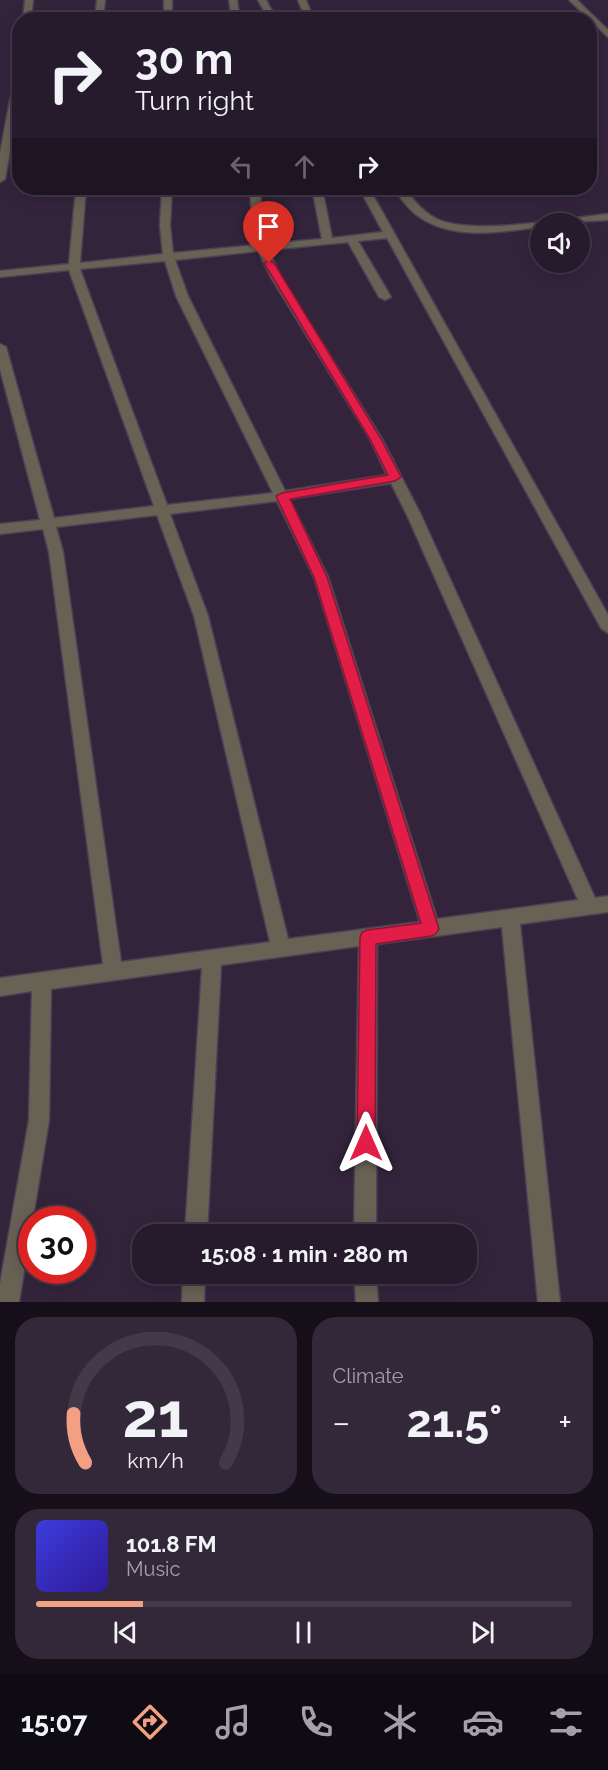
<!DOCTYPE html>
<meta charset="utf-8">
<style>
:root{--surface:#261b2d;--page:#322839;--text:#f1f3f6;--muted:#a4a1aa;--line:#423949;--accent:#f39f82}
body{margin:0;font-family:Raleway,sans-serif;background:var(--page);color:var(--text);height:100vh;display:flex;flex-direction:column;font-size:22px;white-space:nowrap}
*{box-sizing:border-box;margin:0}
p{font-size:20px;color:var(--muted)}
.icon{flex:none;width:33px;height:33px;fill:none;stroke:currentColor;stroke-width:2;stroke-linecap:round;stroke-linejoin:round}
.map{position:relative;height:1302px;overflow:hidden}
.drawer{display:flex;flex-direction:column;gap:15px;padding:15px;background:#150f19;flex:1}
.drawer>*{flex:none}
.hud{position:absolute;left:12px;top:12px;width:585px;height:183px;border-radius:24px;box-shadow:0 3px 15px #0003,0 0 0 2px var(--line);background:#261b2d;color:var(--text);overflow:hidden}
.buttons{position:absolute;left:530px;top:213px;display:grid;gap:12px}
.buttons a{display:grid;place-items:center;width:60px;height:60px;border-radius:50%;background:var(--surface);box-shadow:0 3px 15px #0003,0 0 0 2px var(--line);font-size:30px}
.speed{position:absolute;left:18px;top:1206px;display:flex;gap:12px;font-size:30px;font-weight:700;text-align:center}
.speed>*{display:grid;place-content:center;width:78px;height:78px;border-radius:50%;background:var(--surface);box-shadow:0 3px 15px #0003,0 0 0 2px var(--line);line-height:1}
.speed .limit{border:9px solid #d22;background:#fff;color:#111}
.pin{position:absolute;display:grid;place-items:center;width:51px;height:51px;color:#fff;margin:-62px -26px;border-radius:50% 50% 50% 0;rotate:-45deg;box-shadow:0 0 6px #0007}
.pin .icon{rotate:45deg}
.me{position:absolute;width:66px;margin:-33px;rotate:0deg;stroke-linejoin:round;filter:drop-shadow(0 0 4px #0008)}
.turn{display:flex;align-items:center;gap:21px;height:126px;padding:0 24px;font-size:27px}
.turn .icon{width:78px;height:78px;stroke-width:2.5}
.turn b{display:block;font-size:42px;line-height:51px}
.lanes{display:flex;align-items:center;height:57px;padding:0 24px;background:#0003;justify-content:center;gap:30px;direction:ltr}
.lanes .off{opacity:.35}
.big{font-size:45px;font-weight:700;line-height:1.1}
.drawer .tile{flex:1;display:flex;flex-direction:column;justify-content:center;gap:9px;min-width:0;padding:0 21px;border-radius:24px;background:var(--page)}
.drawer .dial{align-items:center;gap:0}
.dial svg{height:156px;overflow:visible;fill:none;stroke:var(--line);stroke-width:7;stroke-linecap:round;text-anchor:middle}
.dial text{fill:var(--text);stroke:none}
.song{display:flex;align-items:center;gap:18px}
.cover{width:72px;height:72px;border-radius:9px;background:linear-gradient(135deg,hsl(240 70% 55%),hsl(250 70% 35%))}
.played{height:6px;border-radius:3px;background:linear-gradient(90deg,var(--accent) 20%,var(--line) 20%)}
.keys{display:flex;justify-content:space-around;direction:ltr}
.heat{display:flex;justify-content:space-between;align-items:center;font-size:33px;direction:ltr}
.drawer .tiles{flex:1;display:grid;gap:15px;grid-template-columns:1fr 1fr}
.tile:last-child{grid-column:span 2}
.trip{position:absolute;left:132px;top:1224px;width:345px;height:60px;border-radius:24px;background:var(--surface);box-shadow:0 3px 15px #0003,0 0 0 2px var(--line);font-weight:700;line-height:60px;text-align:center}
.tab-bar{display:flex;height:96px;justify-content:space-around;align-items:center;background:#0f0b12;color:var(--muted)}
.tab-bar .icon{width:42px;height:42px}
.tab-bar .current{color:var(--accent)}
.tab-bar b{font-size:27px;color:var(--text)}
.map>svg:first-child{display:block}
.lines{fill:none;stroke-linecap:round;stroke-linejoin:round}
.lane-casing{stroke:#4d3f56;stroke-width:3}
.street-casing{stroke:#4d3f56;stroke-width:3}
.lane{fill:#686255;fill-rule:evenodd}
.street{fill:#686255;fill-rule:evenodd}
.route{fill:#e11d48;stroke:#92132f;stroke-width:1.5}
</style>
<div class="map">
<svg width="608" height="1302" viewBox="0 0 608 1302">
<rect width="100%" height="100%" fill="#33243c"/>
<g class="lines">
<defs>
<path id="lane" d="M298 0H306L314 20H306Z
M569 0H577L608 30V37Z
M393 188H403C414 199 422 212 437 219 473 236 566 218 608 214V220L540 224V227C500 232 453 241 418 216 408 209 400 197 393 188Z"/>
<path id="street" d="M25 0H33L31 20H23Z
M97 0H105L103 20H95Z
M164 0H172V20H164Z
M229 0H237L240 20H232Z
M258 0H266L277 20H269Z
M20 67V96L5 179 0 182V153L16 69Z
M76 188H86L80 263 163 254 160 226 162 188H172L170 226 173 253 256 245 252 226 250 188H260L262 226 266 244 322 239 312 188H322L332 238 383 232 359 188H369L608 615V633L601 628 387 238 358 241 391 297 385 300 379 297 348 242 268 250 282 279 382 439 421 515 595 898 608 896V912L520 924 560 1302H538L502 927 377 944 376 1234H354L359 946 221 965 207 1234H185L202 968 51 989 49 1120 19 1302H0V1284L29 1120 32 991 0 996V978L103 964 49 552 43 529 0 534V524L40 520 0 369V344L6 347 54 518 154 506 69 270 0 277V271L69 264ZM258 251 272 279 370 439 387 475 285 491 188 296 175 260ZM165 261 176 296 273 493 167 505 80 269ZM391 483 407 515 578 900 437 919 328 577 289 499ZM277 501 314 577 420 922 288 939 208 616 170 514ZM157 515 194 616 270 942 121 962 63 552 56 527Z
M183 1274H205L204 1302H182Z
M354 1274H376L378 1302H356Z"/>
</defs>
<use href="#lane" class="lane-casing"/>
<use href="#street" class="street-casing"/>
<use href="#lane" class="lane"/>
<use href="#street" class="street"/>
</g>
<path class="route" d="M269 260 274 263 381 439 401 477 395 481 290 499 327 577 439 929 436 934 431 936 376 944 375 1143 373 1150 366 1152 360 1150 357 1143 360 938 362 932 368 930 421 923 314 577 276 496 282 493 388 475 370 439 264 263Z"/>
</svg>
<div class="buttons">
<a><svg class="icon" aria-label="sound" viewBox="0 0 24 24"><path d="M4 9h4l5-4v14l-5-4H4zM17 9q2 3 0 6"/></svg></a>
</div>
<div class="speed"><div class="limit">30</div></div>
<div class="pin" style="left:269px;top:263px;background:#d93025"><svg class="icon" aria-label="arrive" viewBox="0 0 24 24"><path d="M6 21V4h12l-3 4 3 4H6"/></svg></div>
<svg class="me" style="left:366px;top:1143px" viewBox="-20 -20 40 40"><path d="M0-17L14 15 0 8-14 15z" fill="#e11d48" stroke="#fff" stroke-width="4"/></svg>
<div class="trip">15:08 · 1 min · 280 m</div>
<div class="hud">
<div class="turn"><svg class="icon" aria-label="right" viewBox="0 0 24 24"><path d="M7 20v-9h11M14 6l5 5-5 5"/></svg><div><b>30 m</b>Turn right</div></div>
<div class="lanes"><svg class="icon off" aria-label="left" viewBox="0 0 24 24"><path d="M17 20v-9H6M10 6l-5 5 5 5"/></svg><svg class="icon off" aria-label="ahead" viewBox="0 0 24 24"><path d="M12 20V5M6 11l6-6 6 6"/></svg><svg class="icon" aria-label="right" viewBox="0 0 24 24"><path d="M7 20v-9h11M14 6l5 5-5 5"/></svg></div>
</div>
</div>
<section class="drawer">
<div class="tiles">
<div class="tile dial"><svg viewBox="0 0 100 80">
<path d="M14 69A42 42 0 1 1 86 69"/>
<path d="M14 69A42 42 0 0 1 8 44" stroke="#f39f82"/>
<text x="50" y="56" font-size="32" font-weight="700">21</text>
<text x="50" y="72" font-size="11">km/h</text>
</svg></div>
<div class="tile"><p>Climate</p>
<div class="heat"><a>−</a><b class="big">21.5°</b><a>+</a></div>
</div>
<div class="tile">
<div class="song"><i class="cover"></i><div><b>101.8 FM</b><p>Music</p></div></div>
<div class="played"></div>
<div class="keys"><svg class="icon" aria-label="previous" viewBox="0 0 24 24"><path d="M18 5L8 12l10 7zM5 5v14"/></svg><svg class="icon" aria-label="pause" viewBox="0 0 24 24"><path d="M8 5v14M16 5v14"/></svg><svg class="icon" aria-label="next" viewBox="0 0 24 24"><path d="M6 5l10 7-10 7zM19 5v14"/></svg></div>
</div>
</div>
</section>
<nav class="tab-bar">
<b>15:07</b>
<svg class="icon current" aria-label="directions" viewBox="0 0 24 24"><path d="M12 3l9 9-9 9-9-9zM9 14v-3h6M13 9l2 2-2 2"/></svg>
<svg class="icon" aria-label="music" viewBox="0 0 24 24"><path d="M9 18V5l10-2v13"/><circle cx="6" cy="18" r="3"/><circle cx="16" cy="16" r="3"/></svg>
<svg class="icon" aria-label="phone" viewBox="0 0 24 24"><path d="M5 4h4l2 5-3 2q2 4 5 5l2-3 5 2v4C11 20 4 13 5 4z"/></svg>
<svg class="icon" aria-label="climate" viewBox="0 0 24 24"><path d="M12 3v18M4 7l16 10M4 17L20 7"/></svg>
<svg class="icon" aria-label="car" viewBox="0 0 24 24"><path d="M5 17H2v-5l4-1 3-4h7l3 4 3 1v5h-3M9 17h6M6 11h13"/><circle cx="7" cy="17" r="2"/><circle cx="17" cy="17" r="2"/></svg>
<svg class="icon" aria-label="filters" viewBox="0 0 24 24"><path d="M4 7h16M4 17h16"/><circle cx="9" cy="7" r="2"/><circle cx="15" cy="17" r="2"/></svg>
</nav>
